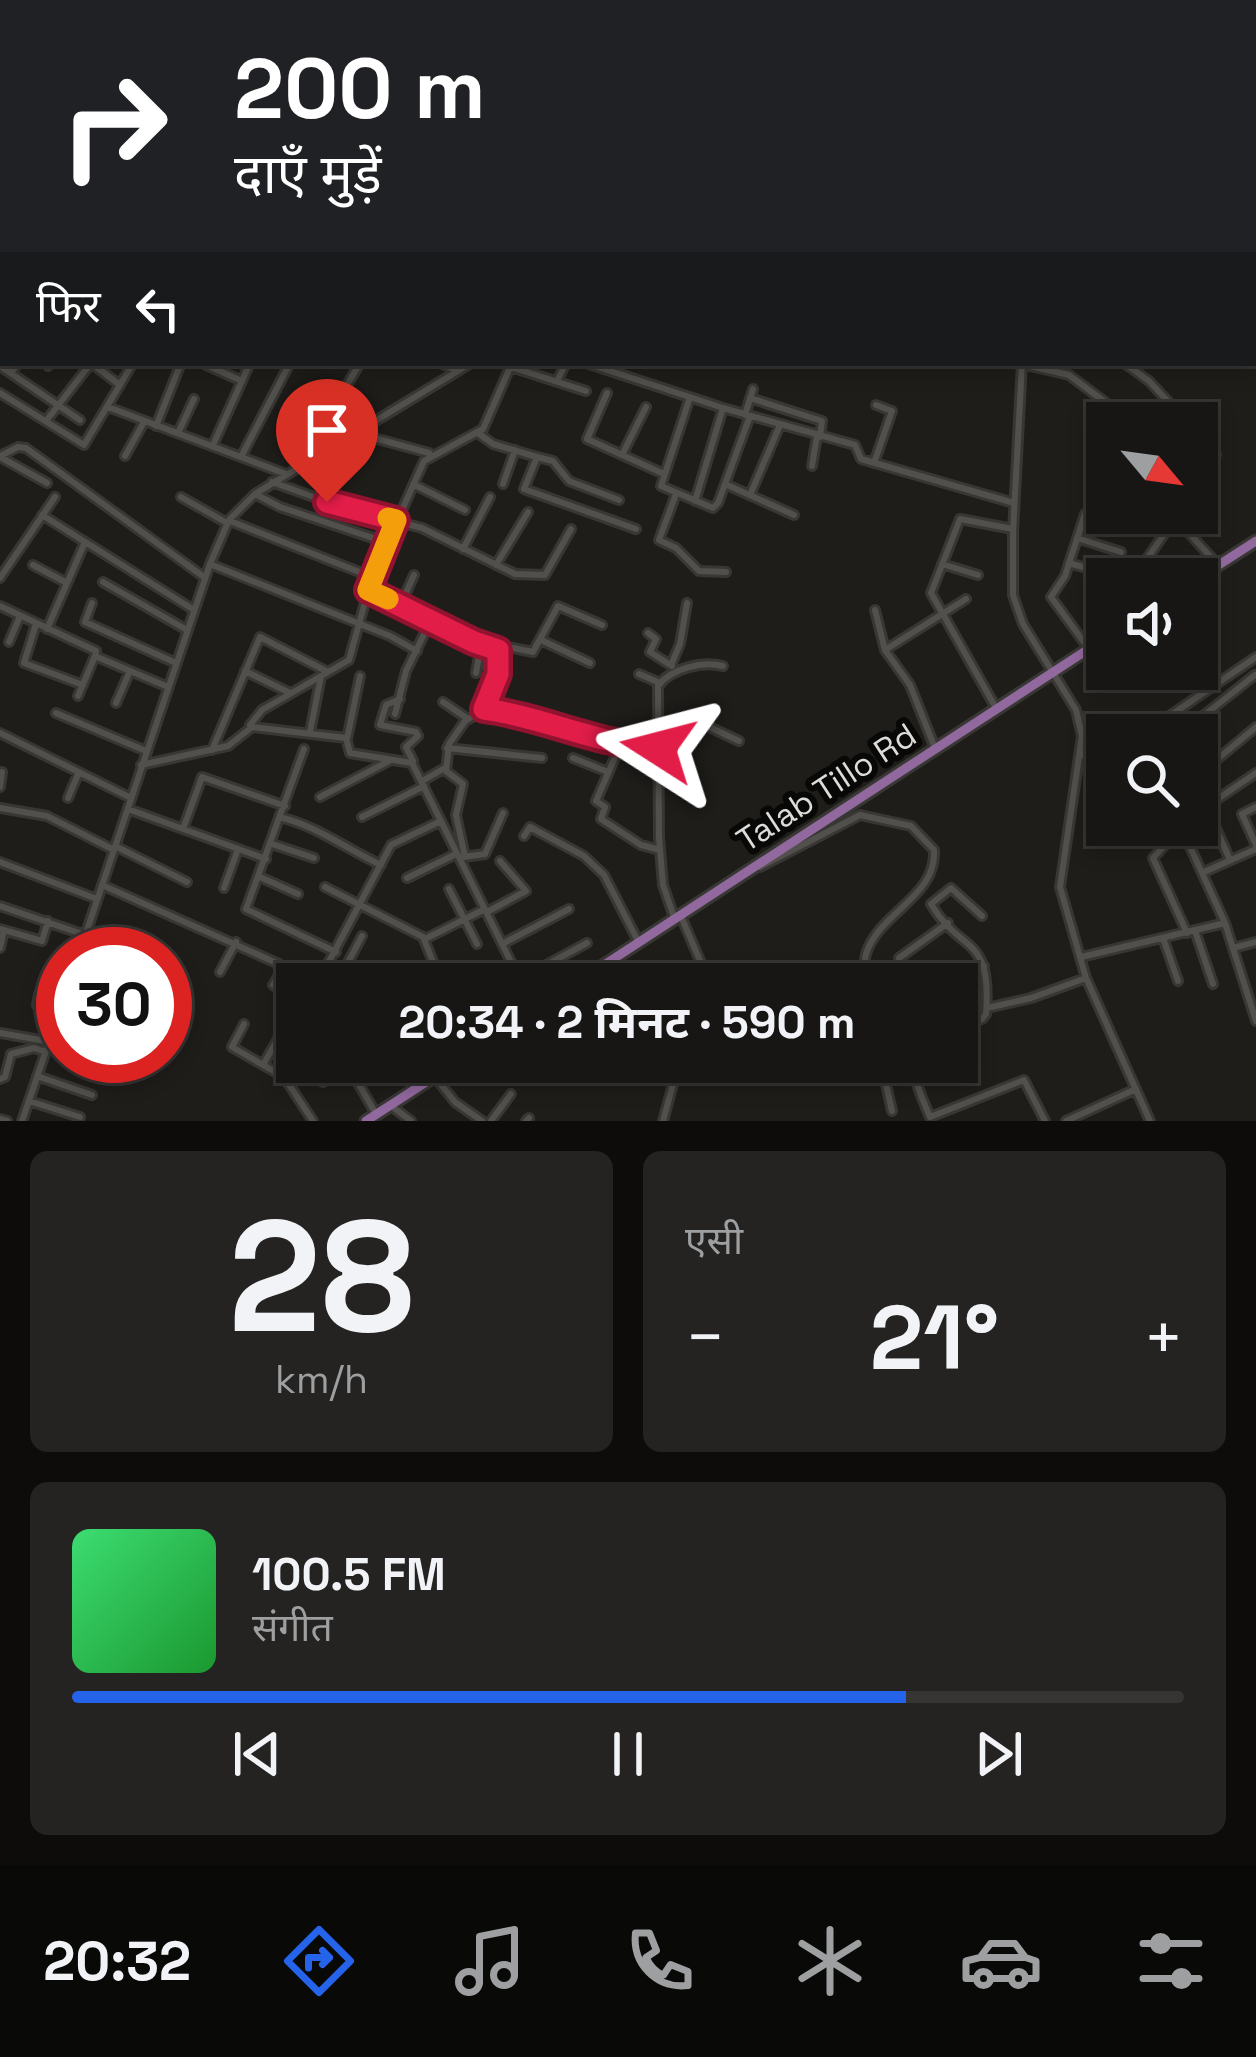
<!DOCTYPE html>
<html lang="hi">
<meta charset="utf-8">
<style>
:root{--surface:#171614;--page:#242322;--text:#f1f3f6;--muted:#9e9fa0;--line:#363534;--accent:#2563eb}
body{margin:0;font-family:"Space Grotesk","Noto Sans Devanagari",sans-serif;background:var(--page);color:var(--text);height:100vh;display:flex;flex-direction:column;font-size:45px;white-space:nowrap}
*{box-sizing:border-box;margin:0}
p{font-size:39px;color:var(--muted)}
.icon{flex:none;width:66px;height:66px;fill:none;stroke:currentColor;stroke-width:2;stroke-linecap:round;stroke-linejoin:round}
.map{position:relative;height:1121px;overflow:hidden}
.panel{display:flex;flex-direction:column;gap:30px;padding:30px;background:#0d0c0b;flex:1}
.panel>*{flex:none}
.hud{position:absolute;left:0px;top:0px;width:1257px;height:366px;box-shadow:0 6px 18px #0003,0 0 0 3px var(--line);background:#202124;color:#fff;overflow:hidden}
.needle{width:78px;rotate:119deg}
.buttons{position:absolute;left:1086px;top:402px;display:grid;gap:24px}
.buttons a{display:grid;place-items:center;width:132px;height:132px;border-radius:0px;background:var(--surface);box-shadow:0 6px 18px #0003,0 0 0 3px var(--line);font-size:60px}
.speed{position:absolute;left:36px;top:927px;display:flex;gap:24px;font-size:60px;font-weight:700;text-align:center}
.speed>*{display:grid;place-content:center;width:156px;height:156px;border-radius:50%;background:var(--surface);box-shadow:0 6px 18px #0003,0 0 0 3px var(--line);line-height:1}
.speed .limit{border:18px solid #d22;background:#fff;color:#111}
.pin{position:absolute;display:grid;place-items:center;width:102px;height:102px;color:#fff;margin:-123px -51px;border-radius:50% 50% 50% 0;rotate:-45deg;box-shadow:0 0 12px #0007}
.pin .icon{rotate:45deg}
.me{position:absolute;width:132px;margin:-66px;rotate:279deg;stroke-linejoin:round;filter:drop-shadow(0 0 9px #0008)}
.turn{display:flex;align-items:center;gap:42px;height:252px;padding:0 36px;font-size:54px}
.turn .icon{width:156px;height:156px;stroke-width:2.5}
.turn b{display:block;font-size:84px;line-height:102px}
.then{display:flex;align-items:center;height:114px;padding:0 36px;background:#0003;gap:24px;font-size:45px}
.big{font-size:90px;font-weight:700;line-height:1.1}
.panel .widget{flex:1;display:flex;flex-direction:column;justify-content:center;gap:18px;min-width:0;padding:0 42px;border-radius:18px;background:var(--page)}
.panel .dial{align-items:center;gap:0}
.dial b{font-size:156px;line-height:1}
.song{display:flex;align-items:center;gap:36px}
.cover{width:144px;height:144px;border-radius:18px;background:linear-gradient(135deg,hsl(140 70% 55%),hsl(130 70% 35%))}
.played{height:12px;border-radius:6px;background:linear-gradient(90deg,var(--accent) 75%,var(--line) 75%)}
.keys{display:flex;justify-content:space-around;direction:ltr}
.heat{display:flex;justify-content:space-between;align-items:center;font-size:66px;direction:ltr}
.panel .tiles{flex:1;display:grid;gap:30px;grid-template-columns:1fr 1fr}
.widget:last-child{grid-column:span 2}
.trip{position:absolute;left:276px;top:963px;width:702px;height:120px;border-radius:0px;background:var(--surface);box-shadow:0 6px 18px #0003,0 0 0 3px var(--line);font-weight:700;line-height:120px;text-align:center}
.menu{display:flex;height:192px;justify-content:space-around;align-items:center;background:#090908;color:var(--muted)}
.menu .icon{width:84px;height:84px}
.menu .active{color:var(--accent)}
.menu b{font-size:54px;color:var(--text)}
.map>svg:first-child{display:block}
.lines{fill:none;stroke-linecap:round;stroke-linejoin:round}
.minor-casing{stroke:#383734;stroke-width:12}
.major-casing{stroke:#383734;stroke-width:15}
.minor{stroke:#52504c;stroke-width:6}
.major{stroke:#92699f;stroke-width:9}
.route-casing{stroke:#92132f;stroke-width:30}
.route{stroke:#e11d48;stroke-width:21}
.slow{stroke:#f59e0b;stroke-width:21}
.labels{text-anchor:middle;stroke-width:12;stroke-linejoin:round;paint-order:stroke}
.street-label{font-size:33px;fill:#dddcd9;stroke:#080806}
</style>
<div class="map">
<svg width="1256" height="1121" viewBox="0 0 1256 1121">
<rect width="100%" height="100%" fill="#1f1d1a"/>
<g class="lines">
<defs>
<path id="minor" d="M114 0 118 3
M593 0 594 3
M920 0 921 3
M984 0 994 3
M7 3 16 0
M347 3V0
M423 3V0
M678 3 679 0
M810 3 812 0
M0 6 3 5
M1254 117 1256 116
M0 181 3 182
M1254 194 1256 195
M0 218 3 219
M1254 224 1256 219
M0 251 3 253
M202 363 242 381
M441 363 458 371
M586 363 723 408 855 445 861 459 1014 503
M1022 363 1013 532V595L1023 624 1076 710 1082 736 1060 887 1086 978 1150 1121
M1124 363 1149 381 1188 423
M1022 364 1069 375 1133 423
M0 366 80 420
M48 366 50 363
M511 367 586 391
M11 373 18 363
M557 381 566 363
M0 393 84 445 133 363
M607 393 587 439 664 474
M345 396 344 390 360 363
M690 397 661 486 713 508 718 503 750 416
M750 398 822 421 820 437
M108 407 286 474
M745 415 753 389
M46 421 91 363 120 385
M367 425 374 438 429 453
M156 426 181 363
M178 433 194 399
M478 433 493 444 537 457 524 489 636 529
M1197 443 1216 455
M213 445 250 363
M242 455 290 363
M622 455 646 407
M0 456 18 447 26 448 204 577
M125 456 144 422
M0 457 47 483
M537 457 553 461 569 481 619 500
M1197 459 1204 463
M874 463 892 411 876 405
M812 466 817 436
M272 482 342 507 422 528 515 574 545 575 571 529
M503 484 515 450
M725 484 794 515
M415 485 465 510
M1197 485H1198
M255 494 280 507 385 542
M676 494 659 540 676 548 699 571 726 572
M750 495 780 425
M181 497 227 523
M695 501 723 408
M1171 513 1218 565
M42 515 194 610
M230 521 372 577
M1077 538 1121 552
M463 549 490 497
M1069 563 1123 579
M1144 563 1176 517
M210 564 390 636 417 651
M942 564 978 575
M33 565 67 583
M496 565 528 512
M0 578 55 497
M103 582 187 630
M368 590 474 642 498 649
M92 603 85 622 176 663
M401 604 414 575
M0 606 96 651 95 656 168 687
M875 610 885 650 910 685 935 748
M36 624 24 663 83 685
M47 629 85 542
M648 633 656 639 650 652 672 666
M541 640 590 663
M9 642 20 616
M1089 649 1051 597 1065 576 1085 514 1113 521 1118 513
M885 650 966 599
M671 665 680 644 687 603
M245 671 290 693
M476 673 481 645
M639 674 660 683
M78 696 95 656
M400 699 386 705 380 725 416 732 418 736 406 747 413 761
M443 702 468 719
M116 703 130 671
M996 708 931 593 960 519 1013 529
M484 709C543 717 598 745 658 748
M56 713 146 751
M395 714 406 671 431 620
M250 725 262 710 349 660 372 577 424 461 483 429 512 363
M659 725 688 729 701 723 739 741
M310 732 321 676
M0 733 131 798
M1170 735 1162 721 1256 657
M1179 735 1255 675
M347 739 360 676
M620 746 596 801 605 807 601 819 641 845 660 850
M447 748 542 758
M304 749 246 909 336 952
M212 750 260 637 328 672
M1081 753 1107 773
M573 758 608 772
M141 765 228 746 252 727 346 738 350 753 412 763 522 984
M1197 775 1217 798
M1197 776 1256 727
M422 781 445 768
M0 787 2 772
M320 797 389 761
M68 798 79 772
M1206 806 1230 860
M1256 807 1242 814 1256 845
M0 808 47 816 114 850
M128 809 266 859
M1197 813 1256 773
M362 817 424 786
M283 818C318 827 347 849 381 865
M1154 825 1168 840
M1184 825 1153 858 1187 933
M1181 827 1225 923 1256 1021
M183 829 202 777 285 806
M524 836 530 827 584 856 604 875 638 941
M272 844 314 858
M115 846 187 882
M463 857 485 854 503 813
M465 857 456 815 463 784 446 771 449 744 465 721 482 711 486 704 498 674V648L503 646 533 652 558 606 602 625
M0 862 97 899
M760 867 860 815 911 826 934 850C937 897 879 912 866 954 863 963 866 975 867 984
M1204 872 1256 849
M260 877 298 894
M407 878 456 854
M102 885 279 964 282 970 273 985 297 1001
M325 887 423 937 442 984
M224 888 238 849
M449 889 477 944
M0 906 85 935
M487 912 526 891 500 861
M680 914 701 963 704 984
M674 917 663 885 659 837 658 686C671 668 703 661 723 666
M0 929 42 941 48 921
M1195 931 1213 984
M1163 938 1178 981
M425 939 485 909
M502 944 569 909
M0 948 4 930
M1233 948 1256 942
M79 954 210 564 229 520 255 494 471 363
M1081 957 1225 923
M220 972 236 942
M939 977 984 966
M317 984 391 845 441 821
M355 984 344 970 362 936
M511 984 587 943
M901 984 899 958 948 923
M39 994 37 1005 60 1011
M987 1008 1031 998 1086 978
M244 1024 232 1047 284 1077 313 1121
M957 1025 982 1019 986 1014C992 933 961 955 931 904L951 888 982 916
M0 1033 63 1044
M102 1056 116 1064
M346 1062 376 1114
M432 1062 444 1070
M881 1062 892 1111
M912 1062C915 1083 922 1098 930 1117L1024 1080 1045 1121
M303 1064 307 1062
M263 1065 297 1006
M37 1076 92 1095
M435 1077 455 1102 482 1121
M0 1079 5 1077 11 1054 34 1048 46 1052
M323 1082 348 1066
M29 1101 80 1117
M390 1105 411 1121
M0 1119 7 1121
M22 1121 63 1001
M491 1121 511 1094
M526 1121 529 1118
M663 1121 679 1062
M1066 1121 1136 1089"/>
<path id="major" d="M1197 579 1256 541
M575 984 1107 637
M366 1121 457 1062"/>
</defs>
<use href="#minor" class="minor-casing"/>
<use href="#major" class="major-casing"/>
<use href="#minor" class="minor"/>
<use href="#major" class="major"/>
</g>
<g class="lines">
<defs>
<path id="route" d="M327 502 396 520 368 590 474 642 498 650V674L484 709C544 717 598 745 658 748"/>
</defs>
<use href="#route" class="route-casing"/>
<use href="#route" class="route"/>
<path class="slow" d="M388 518 396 520 368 590 388 599"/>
</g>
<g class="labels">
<g class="street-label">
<text transform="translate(826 787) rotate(-33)" y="12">Talab Tillo Rd</text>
</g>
</g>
</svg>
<div class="buttons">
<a><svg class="needle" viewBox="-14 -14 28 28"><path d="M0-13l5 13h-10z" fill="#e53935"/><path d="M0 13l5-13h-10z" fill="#9e9fa0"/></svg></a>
<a><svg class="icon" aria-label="sound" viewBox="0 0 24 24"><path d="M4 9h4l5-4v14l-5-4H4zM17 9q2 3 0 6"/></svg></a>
<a><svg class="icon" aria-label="search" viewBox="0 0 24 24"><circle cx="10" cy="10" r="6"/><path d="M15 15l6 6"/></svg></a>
</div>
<div class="speed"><div class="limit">30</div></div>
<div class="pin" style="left:327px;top:502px;background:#d93025"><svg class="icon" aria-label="arrive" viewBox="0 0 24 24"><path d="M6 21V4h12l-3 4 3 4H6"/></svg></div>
<svg class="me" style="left:658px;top:748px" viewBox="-20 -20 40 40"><path d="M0-17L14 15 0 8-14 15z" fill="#e11d48" stroke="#fff" stroke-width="4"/></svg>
<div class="trip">20:34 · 2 मिनट · 590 m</div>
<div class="hud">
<div class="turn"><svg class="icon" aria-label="right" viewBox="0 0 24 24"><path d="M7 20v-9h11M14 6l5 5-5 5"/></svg><div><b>200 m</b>दाएँ मुड़ें</div></div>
<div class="then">फिर<svg class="icon" aria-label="left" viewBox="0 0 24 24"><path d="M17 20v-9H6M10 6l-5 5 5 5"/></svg></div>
</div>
</div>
<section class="panel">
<div class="tiles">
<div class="widget dial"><b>28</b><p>km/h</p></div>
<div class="widget"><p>एसी</p>
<div class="heat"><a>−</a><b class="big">21°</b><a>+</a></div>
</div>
<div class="widget">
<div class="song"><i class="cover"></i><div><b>100.5 FM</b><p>संगीत</p></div></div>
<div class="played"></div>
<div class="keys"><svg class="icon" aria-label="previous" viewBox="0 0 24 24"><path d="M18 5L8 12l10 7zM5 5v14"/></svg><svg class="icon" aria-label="pause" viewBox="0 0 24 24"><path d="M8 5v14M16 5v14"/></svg><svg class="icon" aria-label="next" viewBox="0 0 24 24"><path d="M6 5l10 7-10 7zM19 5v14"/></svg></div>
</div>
</div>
</section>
<nav class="menu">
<b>20:32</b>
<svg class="icon active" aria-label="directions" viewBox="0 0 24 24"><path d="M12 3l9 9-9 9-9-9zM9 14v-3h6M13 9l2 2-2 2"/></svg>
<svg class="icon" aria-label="music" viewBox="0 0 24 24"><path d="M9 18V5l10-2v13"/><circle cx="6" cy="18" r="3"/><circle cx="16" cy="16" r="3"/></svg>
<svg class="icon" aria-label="phone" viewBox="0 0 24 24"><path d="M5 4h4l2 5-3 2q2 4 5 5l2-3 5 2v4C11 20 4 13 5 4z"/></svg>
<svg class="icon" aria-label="climate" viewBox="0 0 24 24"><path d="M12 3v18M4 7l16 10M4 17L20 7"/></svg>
<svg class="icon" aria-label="car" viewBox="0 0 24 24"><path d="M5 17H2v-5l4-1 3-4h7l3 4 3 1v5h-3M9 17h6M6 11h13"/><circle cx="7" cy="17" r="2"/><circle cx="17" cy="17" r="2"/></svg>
<svg class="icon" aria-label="filters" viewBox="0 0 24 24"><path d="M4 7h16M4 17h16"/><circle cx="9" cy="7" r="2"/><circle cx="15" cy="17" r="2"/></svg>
</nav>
